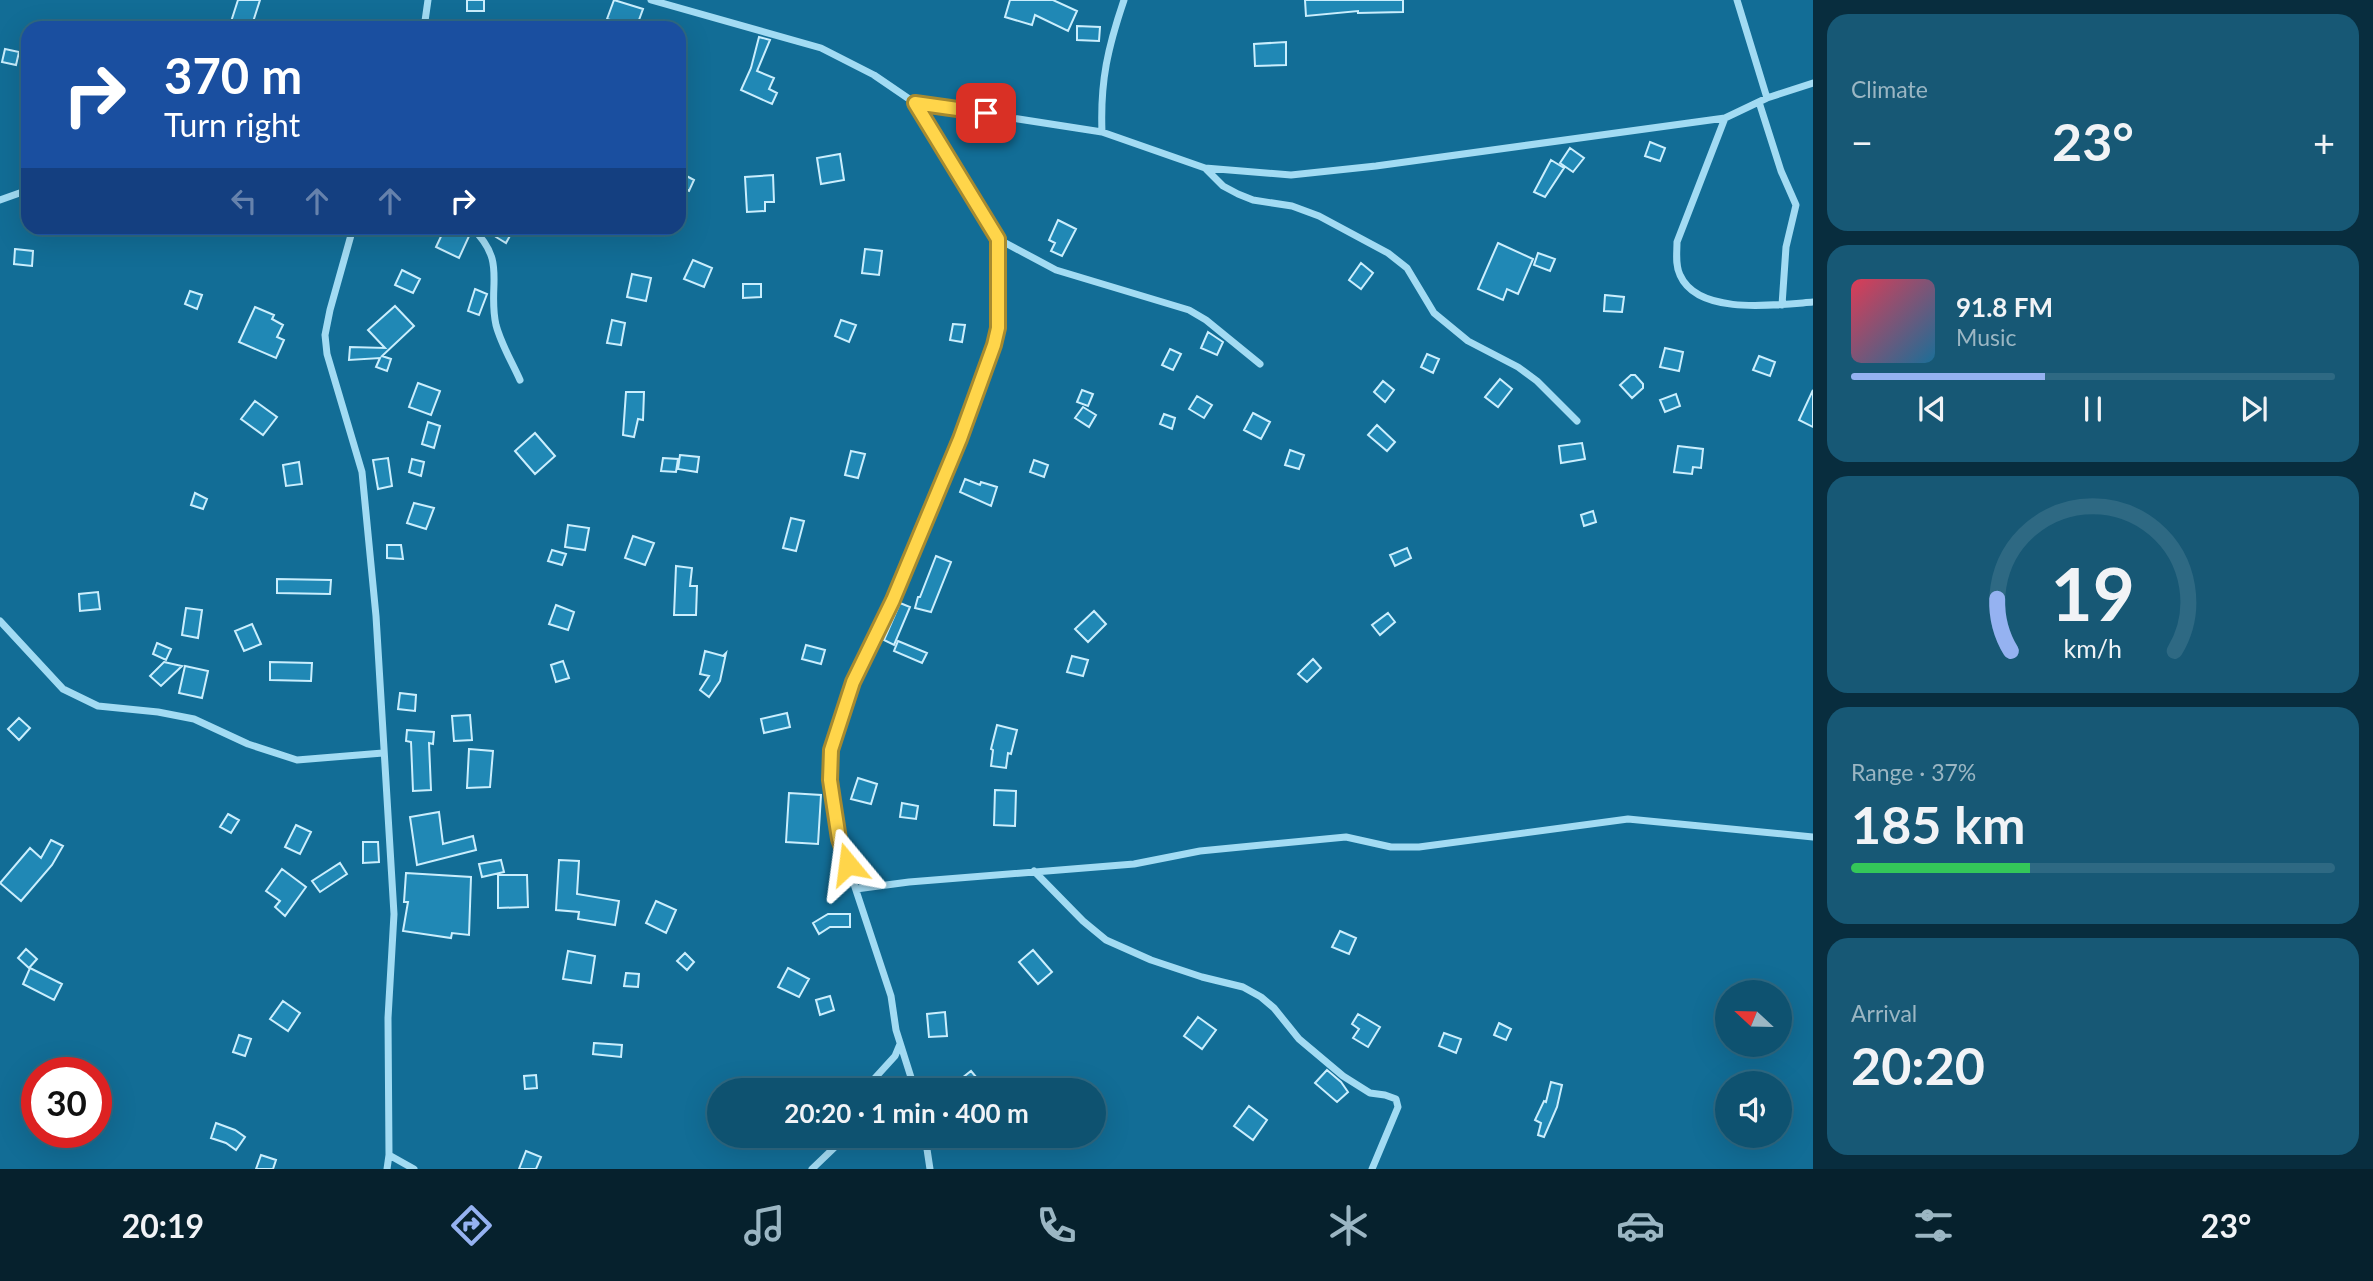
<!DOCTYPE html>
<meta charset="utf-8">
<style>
:root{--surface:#0e5270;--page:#175875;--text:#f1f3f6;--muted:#9bb6c3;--line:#2e6983;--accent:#95b2f1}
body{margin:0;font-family:Lato,sans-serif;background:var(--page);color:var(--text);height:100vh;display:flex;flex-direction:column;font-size:26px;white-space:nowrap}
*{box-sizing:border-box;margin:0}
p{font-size:23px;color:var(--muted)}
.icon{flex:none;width:38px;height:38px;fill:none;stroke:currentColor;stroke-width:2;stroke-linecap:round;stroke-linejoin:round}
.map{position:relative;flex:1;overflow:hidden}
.details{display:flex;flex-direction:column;gap:14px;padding:14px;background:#082d3e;width:560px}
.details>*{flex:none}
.guide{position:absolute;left:21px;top:21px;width:665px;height:214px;border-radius:21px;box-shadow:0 7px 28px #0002,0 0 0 2px var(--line);background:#1a4fa0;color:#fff;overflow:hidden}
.needle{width:46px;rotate:292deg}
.tools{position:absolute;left:1715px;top:980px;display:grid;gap:14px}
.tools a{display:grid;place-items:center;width:77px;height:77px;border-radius:50%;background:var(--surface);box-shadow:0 7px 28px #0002,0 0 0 2px var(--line);font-size:35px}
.speed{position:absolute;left:21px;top:1057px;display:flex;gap:14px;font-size:35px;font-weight:700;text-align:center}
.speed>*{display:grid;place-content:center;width:91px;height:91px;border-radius:50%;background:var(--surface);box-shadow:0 7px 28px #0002,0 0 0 2px var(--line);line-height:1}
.speed .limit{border:10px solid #d22;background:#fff;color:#111}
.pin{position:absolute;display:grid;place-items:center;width:60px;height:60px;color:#fff;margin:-30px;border-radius:14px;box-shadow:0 4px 10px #0006}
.me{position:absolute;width:77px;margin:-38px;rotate:344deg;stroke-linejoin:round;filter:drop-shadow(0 0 5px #0008)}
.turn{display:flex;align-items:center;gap:24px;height:147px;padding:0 28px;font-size:32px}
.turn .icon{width:91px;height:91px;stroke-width:2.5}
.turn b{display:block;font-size:49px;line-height:60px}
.lanes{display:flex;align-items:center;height:66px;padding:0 28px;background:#0003;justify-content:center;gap:35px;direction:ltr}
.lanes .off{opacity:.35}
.big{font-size:52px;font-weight:700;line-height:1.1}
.details .widget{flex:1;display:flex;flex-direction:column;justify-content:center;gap:10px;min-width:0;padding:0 24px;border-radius:21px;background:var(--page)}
.details .dial{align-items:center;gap:0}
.dial svg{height:182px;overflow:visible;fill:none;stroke:var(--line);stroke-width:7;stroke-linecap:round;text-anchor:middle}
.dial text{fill:var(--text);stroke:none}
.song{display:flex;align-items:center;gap:21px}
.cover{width:84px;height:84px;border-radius:10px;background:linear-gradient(135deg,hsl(350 70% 55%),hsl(200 70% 35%))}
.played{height:7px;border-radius:4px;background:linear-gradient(90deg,var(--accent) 40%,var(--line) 40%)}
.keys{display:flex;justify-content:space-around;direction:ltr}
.heat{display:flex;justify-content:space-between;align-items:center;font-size:38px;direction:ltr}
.charge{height:10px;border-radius:5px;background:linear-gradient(90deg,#34c759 37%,var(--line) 0)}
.trip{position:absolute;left:707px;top:1078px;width:399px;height:70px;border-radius:35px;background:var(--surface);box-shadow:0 7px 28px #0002,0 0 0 2px var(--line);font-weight:700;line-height:70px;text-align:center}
.menu{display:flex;height:112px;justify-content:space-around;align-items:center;background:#06212d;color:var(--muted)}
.menu .icon{width:49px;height:49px}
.menu .active{color:var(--accent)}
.menu b{font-size:32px;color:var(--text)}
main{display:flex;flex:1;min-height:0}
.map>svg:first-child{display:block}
.building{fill:#2088b5;stroke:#caeefd;stroke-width:2}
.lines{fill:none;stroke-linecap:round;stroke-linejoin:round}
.minor{stroke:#a2dbf3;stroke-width:7}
.route-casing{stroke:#a68a30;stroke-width:18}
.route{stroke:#ffd54a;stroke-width:12}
</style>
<main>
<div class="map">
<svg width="1813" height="1169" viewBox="0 0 1813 1169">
<rect width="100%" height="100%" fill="#126d96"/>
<path class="building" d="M238 0H260L251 28H229Z
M467 0H484V11H467Z
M614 0 643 9 636 28 607 19Z
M1010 0H1053L1077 11 1068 31 1035 15 1032 25 1005 17Z
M1305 0H1403V12L1358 13V11L1306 16Z
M1077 26 1100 27 1099 41 1077 40Z
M759 37 770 40 757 71 774 78 769 89 777 93 772 104 741 90 751 68Z
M1286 42V65L1255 66 1254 44Z
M5 49 19 52 16 65 2 62Z
M1650 142 1665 148 1660 161 1645 156Z
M1570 148 1584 158 1573 172 1560 163Z
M840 154 844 180 821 184 817 158Z
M1551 160 1564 168 1545 197 1534 192Z
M679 172 694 180 689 191 679 186Z
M773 175 774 202H765V211L747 212 745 177Z
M1058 220 1076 229 1062 256 1051 251 1055 243 1049 240Z
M445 228H459L470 234 459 258 436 247Z
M501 228 512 232 506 243 496 237Z
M1498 243 1533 259 1518 294 1507 289 1503 300 1478 289Z
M15 249 33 251 32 266 14 264Z
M865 249 882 251 879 275 862 273Z
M1538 253 1555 259 1550 271 1534 265Z
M693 260 712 268 704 287 684 279Z
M1361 263 1373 273 1361 289 1349 280Z
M402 270 420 279 413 293 395 285Z
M632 274 651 278 646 301 627 297Z
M743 284H761V297L743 298Z
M475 289 487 294 479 315 468 311Z
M190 291 202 295 197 309 185 304Z
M1605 295 1624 297 1622 312 1604 311Z
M395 306 414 326 382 356 391 359 387 371 376 367 380 358 349 360 350 347 385 348 368 330Z
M255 307 274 315 272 319 283 325 277 337 284 340 276 358 239 342Z
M612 320 625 323 621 345 607 343Z
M841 320 856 325 849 342 835 336Z
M953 324 965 325 962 342 950 340Z
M1208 332 1223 342 1217 355 1201 348Z
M1665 348 1683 352 1679 371 1660 367Z
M1170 349 1181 354 1173 370 1162 365Z
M1427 354 1439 359 1433 373 1421 367Z
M1759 356 1775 362 1770 376 1753 370Z
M1631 375H1635L1643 384V388L1632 398 1620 385Z
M1500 379 1512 389 1498 407 1485 397Z
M1383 381 1394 390 1385 402 1374 392Z
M418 383 440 391 431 415 409 407Z
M1082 390 1093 394 1088 406 1077 402Z
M1813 390V427L1799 420Z
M626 392H644L643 420 638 419 634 437 623 435Z
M1676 394 1680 406 1665 412 1660 400Z
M1197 396 1212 405 1204 418 1189 409Z
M255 401 277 417 263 435 241 419Z
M1083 407 1096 415 1089 427 1075 418Z
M1253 413 1270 422 1261 439 1244 430Z
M1164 414 1175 418 1172 429 1160 424Z
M428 422 440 426 434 448 422 444Z
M1377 425 1395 442 1387 451 1368 435Z
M535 433 555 456 535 474 515 451Z
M1582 443 1585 459 1561 463 1559 446Z
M1678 446 1703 449 1701 468 1693 467 1692 474 1674 472Z
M1290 450 1304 455 1299 469 1285 465Z
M851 451 865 454 858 478 845 475Z
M680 455 699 457 697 472 678 469Z
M388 458 392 486 378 489 373 460Z
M663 458 678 459 676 472 661 471Z
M412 459 424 462 421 476 409 472Z
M1034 460 1048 465 1044 477 1030 472Z
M299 462 302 484 286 486 283 465Z
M965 479 980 485 981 482 997 487 991 506 960 492Z
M195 493 207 499 203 509 191 505Z
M414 503 434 508 426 529 407 523Z
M1593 511 1596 522 1584 526 1581 515Z
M791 518 804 521 796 551 783 548Z
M568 525 589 528 585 550 565 547Z
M633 536 654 543 645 565 625 558Z
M387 545H401L403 559 387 558Z
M1407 548 1411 558 1395 566 1390 555Z
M552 550 566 554 562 565 548 561Z
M936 556 951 562 931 612 915 608 918 597H920Z
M676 566 692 568 690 586H697L696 615H674Z
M277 579 331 580 330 594 277 593Z
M98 592 100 609 80 611 79 594Z
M900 603 910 607 894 645 884 640Z
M556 605 574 612 568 630 549 624Z
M186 608 202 610 198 638 182 635Z
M1094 611 1106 624 1088 642 1075 629Z
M1388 613 1395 622 1380 635 1372 625Z
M252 624 261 644 244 651 235 631Z
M898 641 927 653 922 663 894 651Z
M157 643 171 649 166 660 153 654Z
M806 645 825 650 821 664 802 659Z
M705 651 723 656 726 653 720 681 709 697 700 690 709 676 700 674Z
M1072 656 1088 660 1083 676 1067 672Z
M1313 659 1321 668 1307 682 1298 674Z
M563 661 569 678 556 682 551 665Z
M164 662 182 666 161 686 150 676Z
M270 662 312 663 311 681 270 680Z
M185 666 208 671 202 698 179 693Z
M400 693 416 695 415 711 398 709Z
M787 713 790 727 764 733 761 719Z
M470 715 472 740 454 741 452 716Z
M19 718 30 728 19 740 8 729Z
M997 725 1017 730 1011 754 1008 753 1006 768 991 766 993 750 991 749Z
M407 730 434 732 433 744 429 743 431 790 413 791 411 742 406 741Z
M469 749 493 751 490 787 467 788Z
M858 778 877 784 871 804 851 799Z
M995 790 1016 791 1015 826 994 825Z
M789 793 821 795 818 844 786 842Z
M902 803 918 806 916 819 900 817Z
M439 812 443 844 473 836 476 850 417 865 410 817Z
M228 814 239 820 231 833 220 827Z
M296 825 311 832 300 854 285 847Z
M51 840 63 846 52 865 21 901 0 883 30 848 41 858Z
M363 842H378L379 862 363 863Z
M501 860 504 872 482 877 479 864Z
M559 860 579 861 577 894 619 901 615 925 578 919 579 912 556 910Z
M340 863 347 874 320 892 312 881Z
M282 869 306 887 285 916 275 907 280 901 266 891Z
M406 873 471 877 469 935 452 933 451 938 403 931 408 902H404Z
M498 875H527L528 907 498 908Z
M656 901 676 910 666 933 646 923Z
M828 914H850V927H830L819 934 813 923Z
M1340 931 1356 938 1349 954 1332 947Z
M26 949 37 959 29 968 18 958Z
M1033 950 1052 972 1038 984 1019 962Z
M568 951 595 956 591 983 563 979Z
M685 953 694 962 687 970 677 961Z
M30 968 62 984 54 1000 23 984Z
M788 968 809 979 799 997 778 987Z
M626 973 639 974 638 987 624 986Z
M830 996 834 1010 820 1015 816 1000Z
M283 1001 300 1013 288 1031 270 1019Z
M945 1012 947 1036 929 1037 927 1014Z
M1358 1014 1380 1027 1368 1047 1353 1038 1359 1029 1352 1024Z
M1198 1017 1216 1030 1202 1049 1184 1036Z
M1499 1023 1511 1029 1506 1040 1494 1035Z
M1444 1033 1461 1039 1456 1053 1439 1046Z
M239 1035 251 1039 245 1056 233 1052Z
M594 1043 622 1045 621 1057 593 1054Z
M1327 1070 1341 1082 1348 1092 1337 1102 1315 1083Z
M971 1071 987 1090H947Z
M536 1075 537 1088 525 1089 524 1076Z
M1551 1082 1562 1085 1557 1107 1544 1137 1538 1135 1541 1123 1535 1120 1544 1101 1546 1102Z
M1249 1106 1267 1120 1253 1140 1234 1126Z
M216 1123 235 1130 245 1137 236 1150 226 1143 211 1138Z
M526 1151 541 1157 536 1169H519Z
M261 1155 276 1160 273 1169H256Z"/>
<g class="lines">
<path class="minor" d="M651 0 821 48 874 75 915 103 1102 132 1205 168 1291 175 1376 166 1725 118 1767 98 1813 83
M1737 0 1767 98
M424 28 428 0
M1759 102 1781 171 1796 205 1786 247 1782 305
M915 103 995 233 1000 248 998 328 994 345 960 439 913 554 853 682 831 750 830 780 839 839 891 996 896 1030 915 1090
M1725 118 1677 242C1677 253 1675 265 1680 275 1698 316 1776 305 1813 302
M1102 132C1100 81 1108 47 1124 0
M1206 169 1223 186 1238 194 1253 200 1292 206 1319 216 1388 253 1407 268 1434 313 1468 341 1518 367 1537 381 1577 421
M0 200 28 190
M353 228 330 310 325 335 327 354 362 472 376 616 394 914 388 1018 389 1155 414 1169
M472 228C508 262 487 285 496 325 501 344 512 362 520 380
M998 239 1056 270 1189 310 1206 320 1260 364
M0 621 63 689 98 706 158 712 194 719 248 744 297 760 383 753
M1034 871 1083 921 1106 940 1151 960 1202 977 1243 987 1261 997 1274 1008 1299 1039 1343 1076 1370 1093 1385 1095 1396 1099 1398 1107 1372 1169
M856 889 909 882 1134 864 1200 851 1346 837 1391 847H1419L1628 819 1813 837
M864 1090 895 1056 900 1044
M925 1136 930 1169
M387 1169 389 1155
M812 1169 836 1146 841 1136"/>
</g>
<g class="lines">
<defs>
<path id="route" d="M848 864 839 839 833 800 830 780 831 750 853 682 893 600 960 439 994 345 998 328V239L915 103 986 113"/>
</defs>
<use href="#route" class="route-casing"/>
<use href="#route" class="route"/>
</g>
</svg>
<div class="tools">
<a><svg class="needle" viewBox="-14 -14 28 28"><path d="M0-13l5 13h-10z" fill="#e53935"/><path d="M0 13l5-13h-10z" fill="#9bb6c3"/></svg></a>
<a><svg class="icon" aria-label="sound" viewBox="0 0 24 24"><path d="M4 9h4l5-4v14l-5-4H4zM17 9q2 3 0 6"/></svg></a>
</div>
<div class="speed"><div class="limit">30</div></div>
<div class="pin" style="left:986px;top:113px;background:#d93025"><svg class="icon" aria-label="arrive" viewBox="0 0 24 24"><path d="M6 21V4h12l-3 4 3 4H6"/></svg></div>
<svg class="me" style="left:848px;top:864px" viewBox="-20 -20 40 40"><path d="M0-17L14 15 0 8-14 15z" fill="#ffd54a" stroke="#fff" stroke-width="4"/></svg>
<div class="trip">20:20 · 1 min · 400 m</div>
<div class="guide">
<div class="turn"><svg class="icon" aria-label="right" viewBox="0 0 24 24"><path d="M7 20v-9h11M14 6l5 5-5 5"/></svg><div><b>370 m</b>Turn right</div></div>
<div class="lanes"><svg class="icon off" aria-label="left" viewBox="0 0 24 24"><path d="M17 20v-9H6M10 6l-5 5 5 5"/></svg><svg class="icon off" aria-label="ahead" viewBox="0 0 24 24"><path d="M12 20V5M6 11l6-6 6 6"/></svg><svg class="icon off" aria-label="ahead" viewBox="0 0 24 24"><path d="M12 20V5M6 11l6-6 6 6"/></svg><svg class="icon" aria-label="right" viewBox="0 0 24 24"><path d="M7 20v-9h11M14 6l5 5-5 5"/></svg></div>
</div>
</div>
<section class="details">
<div class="widget"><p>Climate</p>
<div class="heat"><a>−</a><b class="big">23°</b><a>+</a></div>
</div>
<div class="widget">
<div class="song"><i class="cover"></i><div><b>91.8 FM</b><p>Music</p></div></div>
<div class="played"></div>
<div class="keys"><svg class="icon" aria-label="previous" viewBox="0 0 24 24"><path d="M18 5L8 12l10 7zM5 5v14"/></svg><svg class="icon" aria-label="pause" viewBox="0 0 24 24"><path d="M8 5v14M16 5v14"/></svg><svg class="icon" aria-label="next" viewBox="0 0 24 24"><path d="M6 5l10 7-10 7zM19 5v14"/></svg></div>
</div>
<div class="widget dial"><svg viewBox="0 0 100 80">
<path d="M14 69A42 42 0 1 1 86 69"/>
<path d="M14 69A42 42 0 0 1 8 46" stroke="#95b2f1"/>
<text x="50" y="56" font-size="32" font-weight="700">19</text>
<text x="50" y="72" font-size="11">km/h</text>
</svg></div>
<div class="widget"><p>Range · 37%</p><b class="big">185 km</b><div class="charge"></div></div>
<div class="widget"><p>Arrival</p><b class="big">20:20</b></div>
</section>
</main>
<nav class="menu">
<b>20:19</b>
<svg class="icon active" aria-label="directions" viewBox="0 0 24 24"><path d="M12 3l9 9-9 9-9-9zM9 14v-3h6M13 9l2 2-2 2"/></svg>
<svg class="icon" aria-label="music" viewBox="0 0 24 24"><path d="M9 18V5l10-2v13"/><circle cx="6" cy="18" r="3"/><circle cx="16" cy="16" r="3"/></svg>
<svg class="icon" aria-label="phone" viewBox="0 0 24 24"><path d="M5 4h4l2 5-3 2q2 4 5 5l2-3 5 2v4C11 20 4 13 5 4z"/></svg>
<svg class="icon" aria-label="climate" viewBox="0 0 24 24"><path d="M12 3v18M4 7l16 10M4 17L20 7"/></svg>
<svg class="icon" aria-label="car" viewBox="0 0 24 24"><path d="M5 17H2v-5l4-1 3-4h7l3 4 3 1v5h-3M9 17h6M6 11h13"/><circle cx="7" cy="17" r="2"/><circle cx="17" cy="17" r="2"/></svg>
<svg class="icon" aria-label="filters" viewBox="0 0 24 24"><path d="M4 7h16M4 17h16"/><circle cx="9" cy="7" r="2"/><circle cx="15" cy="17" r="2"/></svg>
<b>23°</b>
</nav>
